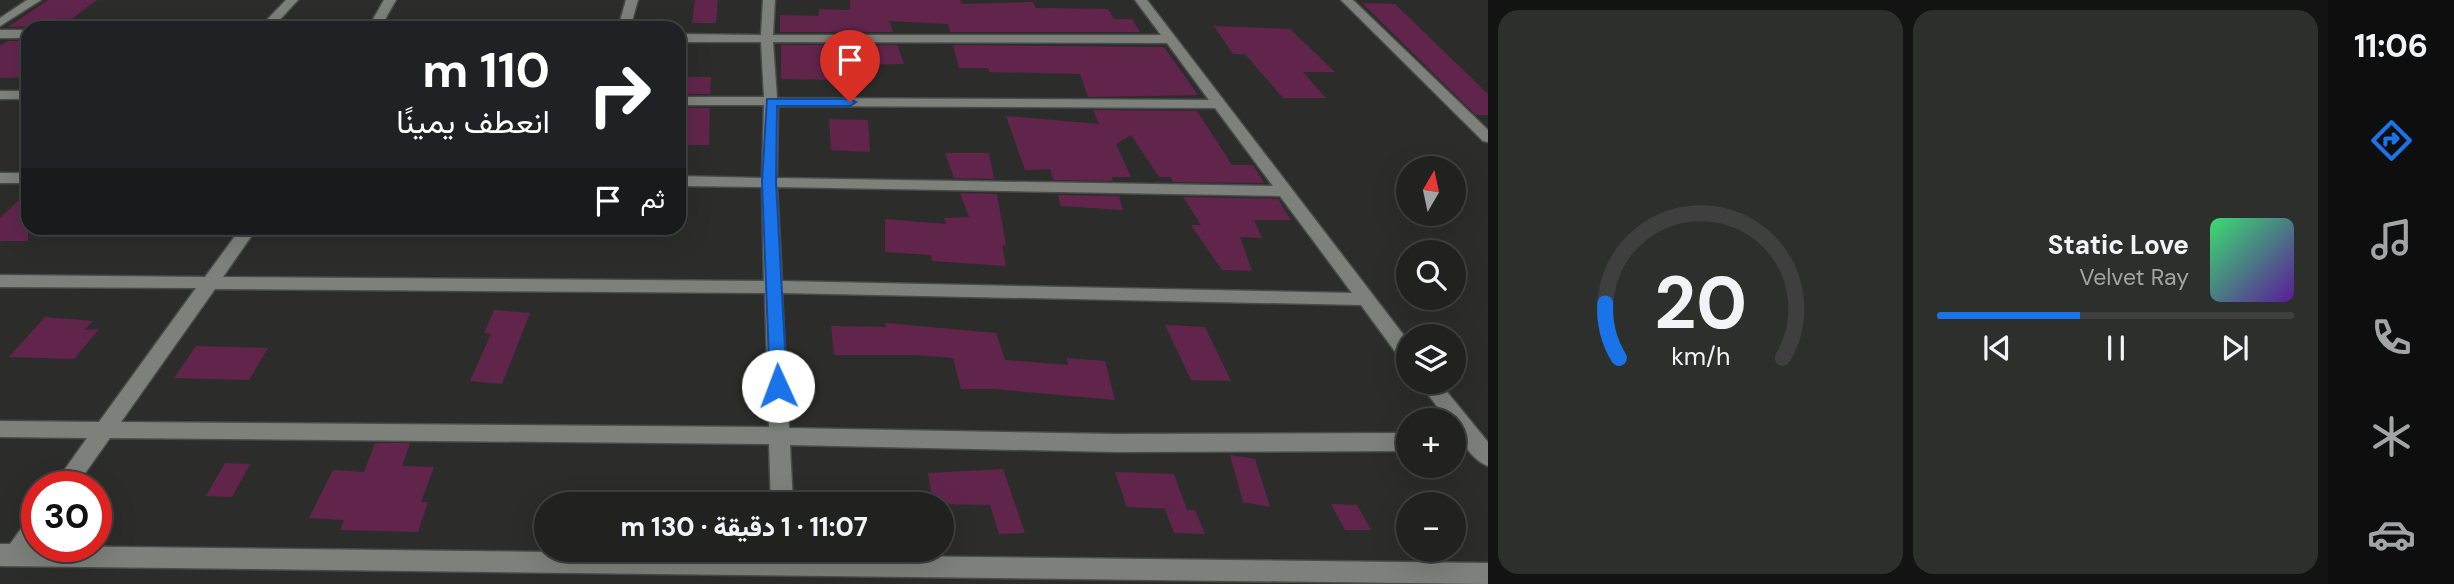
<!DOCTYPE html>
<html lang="ar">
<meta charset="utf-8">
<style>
:root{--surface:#212220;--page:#2d2f2d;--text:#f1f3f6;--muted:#a2a4a5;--line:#3e3f3e;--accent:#1a73e8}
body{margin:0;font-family:"DM Sans",Vazirmatn,sans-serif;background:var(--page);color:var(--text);direction:rtl;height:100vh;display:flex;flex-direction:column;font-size:26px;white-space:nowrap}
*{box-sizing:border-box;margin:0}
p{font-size:23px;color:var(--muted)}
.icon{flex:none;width:38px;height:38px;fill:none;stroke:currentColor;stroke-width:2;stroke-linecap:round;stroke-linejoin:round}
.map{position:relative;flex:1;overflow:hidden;direction:ltr}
.drawer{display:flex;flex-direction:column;gap:10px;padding:10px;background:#121312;width:840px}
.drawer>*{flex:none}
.top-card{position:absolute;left:21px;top:21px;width:665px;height:214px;border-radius:21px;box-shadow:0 7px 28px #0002,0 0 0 2px var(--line);direction:rtl;background:#202124;color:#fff;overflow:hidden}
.needle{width:46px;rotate:9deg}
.tools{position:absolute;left:1396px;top:156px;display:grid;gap:14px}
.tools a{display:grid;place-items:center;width:70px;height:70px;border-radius:50%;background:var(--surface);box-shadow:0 7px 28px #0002,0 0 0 2px var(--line);font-size:35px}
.speed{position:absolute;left:21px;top:471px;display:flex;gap:14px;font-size:35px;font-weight:700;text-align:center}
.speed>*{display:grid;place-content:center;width:91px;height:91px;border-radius:50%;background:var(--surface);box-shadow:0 7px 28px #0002,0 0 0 2px var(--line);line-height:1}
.speed .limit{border:10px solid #d22;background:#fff;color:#111}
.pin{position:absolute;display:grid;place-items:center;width:60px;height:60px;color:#fff;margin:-72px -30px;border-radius:50% 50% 50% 0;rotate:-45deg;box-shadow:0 0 7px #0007}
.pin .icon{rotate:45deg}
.me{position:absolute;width:77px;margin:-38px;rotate:358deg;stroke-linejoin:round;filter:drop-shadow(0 0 5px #0008)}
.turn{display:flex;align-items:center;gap:24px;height:147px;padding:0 21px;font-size:32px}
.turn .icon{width:91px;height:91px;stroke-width:2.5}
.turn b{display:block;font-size:49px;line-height:60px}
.then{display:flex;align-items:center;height:66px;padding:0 21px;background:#0003;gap:14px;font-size:26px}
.drawer .tile{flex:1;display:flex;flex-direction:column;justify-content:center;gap:10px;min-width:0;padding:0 24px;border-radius:21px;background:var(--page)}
.drawer .dial{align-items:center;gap:0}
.dial svg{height:182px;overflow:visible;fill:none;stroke:var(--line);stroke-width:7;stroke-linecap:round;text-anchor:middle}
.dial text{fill:var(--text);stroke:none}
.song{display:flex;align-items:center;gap:21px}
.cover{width:84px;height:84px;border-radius:10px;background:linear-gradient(135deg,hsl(140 70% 55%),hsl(270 70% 35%))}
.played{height:7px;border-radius:4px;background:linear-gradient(90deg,var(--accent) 40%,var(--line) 40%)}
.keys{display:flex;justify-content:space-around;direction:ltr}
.drawer .tiles{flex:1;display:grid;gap:10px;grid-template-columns:repeat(2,1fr)}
.trip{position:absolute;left:534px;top:492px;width:420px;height:70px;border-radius:35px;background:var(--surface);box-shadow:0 7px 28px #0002,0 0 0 2px var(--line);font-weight:800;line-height:70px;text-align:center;direction:rtl}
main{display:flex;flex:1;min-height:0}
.tab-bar{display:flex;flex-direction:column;width:126px;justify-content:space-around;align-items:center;background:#0d0e0d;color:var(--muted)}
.tab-bar .icon{width:49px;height:49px}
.tab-bar .selected{color:var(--accent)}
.tab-bar b{font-size:32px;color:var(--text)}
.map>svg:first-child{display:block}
.building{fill:#61254c}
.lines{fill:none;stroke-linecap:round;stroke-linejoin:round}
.minor-casing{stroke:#494b48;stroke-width:3}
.minor{fill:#7e807c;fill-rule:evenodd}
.route{fill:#1a73e8;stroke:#114b97;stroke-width:2}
</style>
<main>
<nav class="tab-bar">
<b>11:06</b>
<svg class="icon selected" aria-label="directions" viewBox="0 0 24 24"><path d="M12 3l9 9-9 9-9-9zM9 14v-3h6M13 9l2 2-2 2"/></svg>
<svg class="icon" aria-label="music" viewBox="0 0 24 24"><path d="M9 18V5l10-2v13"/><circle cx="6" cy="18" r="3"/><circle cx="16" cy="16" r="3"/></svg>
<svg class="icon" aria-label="phone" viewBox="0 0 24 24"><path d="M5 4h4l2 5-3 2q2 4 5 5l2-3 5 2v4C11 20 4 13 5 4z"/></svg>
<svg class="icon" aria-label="climate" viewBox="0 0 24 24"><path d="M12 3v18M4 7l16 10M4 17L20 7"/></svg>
<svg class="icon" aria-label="car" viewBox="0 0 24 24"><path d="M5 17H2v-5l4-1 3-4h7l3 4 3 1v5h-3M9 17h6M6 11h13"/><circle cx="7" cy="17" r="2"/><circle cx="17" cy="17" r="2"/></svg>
</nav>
<section class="drawer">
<div class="tiles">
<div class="tile">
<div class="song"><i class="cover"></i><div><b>Static Love</b><p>Velvet Ray</p></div></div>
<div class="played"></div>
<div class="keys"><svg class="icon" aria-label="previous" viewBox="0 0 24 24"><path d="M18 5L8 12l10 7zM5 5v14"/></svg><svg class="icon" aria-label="pause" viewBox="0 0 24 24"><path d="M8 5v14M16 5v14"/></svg><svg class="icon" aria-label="next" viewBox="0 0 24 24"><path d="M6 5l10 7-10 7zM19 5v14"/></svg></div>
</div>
<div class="tile dial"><svg viewBox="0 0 100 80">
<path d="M14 69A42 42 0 1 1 86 69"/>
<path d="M14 69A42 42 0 0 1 8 45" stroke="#1a73e8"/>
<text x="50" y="56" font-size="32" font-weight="700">20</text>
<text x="50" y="72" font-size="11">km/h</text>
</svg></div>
</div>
</section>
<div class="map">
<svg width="1488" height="584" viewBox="0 0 1488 584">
<rect width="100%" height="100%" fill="#2c2d2b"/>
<path class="building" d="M48 0H97L62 26 8 27Z
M695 0H718L716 23H692Z
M850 0H960L962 4 1033 2 1036 8 1108 9 1114 19H1132L1140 32H950L948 24 889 21 893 32H780V15L819 16V9L850 10Z
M1362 3 1395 4 1488 94V115H1476Z
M1214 26 1290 29 1335 72H1303L1326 98H1283L1245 54H1233Z
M8 41H28V77L0 78V46Z
M781 45H897L904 64 843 65 844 80 781 79Z
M953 45 1164 47 1198 95 1088 97 1080 74 989 72 988 68H959Z
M684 77H711L710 94H683Z
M682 108H710L709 145H679V109Z
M1093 110 1197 111 1232 165H1253L1264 183 1173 182 1171 177H1159L1131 135 1116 144 1131 177H1112L1113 181 1053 180 1050 169 1025 170 1006 116 1099 124Z
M829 119 868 120 870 152 831 150Z
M945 153H989L994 179 954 178Z
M28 191V241H0V218Z
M960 193 997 194 1006 246 1002 245 1006 266 932 261 931 255 885 252V219L946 224 944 218 969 217Z
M1058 195 1119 196 1123 210 1061 206Z
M1183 197 1278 199 1291 220H1254L1262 238 1240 237 1252 271 1222 270 1191 225H1201Z
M494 310 530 313 502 384 470 381 491 334 484 333Z
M45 317 93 321 84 330 99 329 74 359 9 357Z
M885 323 996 333 1005 360 1068 365 1067 358 1105 361 1115 400 993 389H961L953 358 916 355H834L831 326 886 327Z
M1165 325 1205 327 1231 381 1191 380Z
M196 346 268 348 249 380 174 378Z
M375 443H410L402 466 434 467 421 502H428L418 532 340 530 344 520 309 518 333 470 364 472Z
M1230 455 1255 459 1270 507 1243 502Z
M225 463 250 464 232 497 206 496Z
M1003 469 1025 533 999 534 990 505 933 504 928 473Z
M1115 472 1174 474 1187 510H1195L1205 534 1174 533 1165 509H1175L1127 507Z
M1331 504 1357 505 1371 530H1345Z"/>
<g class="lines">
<defs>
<path id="minor" d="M27 0H41L0 26V18Z
M286 0H298L272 28H259Z
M384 0H396L380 28H368Z
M626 0H638L630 28H618Z
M763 0H775L773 35H1161L1135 0H1147L1409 342V363L1402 361 1361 305 782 293 789 428 1116 434 1409 433V451L1116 452 790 445 793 504H771L769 444 110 438 76 486H53L87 438 0 437V421L99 422 196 288 0 287V275L205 277 241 228H257L223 277 764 281 762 187 679 186V176L762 178 764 105H679V97H764L761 42H679V34L761 35ZM773 42 1167 43 1209 100 777 98ZM778 106 1215 108 1273 186 777 178ZM777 187 1280 196 1352 293 782 281ZM215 289 765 293 769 427 121 422Z
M1341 0H1353L1488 130V142L1483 141Z
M0 30H28V38H0Z
M0 91H28V99H0Z
M0 173H28V183H0Z
M1419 382H1439L1488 442V466C1473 461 1454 435 1454 420H1447Z
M37 515V546L1488 563V584L0 566V544H10L29 518Z"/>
</defs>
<use href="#minor" class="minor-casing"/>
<use href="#minor" class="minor"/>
</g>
<path class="route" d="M767 99H850L856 102 850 106H777L776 182 787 386 785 391H772L770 386 762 182Z"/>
</svg>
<div class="tools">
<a><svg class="needle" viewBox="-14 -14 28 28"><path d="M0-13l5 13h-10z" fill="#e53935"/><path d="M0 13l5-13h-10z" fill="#a2a4a5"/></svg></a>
<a><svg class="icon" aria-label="search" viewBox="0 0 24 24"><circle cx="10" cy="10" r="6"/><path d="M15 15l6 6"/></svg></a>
<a><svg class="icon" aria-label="layers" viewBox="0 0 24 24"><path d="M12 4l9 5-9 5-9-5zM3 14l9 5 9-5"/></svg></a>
<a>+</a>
<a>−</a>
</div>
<div class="speed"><div class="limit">30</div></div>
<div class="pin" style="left:850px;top:102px;background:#d93025"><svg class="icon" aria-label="arrive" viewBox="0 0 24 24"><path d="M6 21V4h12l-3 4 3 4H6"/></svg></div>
<svg class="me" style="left:778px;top:386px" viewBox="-20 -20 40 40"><circle r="19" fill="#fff"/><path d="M0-13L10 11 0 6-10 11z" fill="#1a73e8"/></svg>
<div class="trip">11:07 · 1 دقيقة · 130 m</div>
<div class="top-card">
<div class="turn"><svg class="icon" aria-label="right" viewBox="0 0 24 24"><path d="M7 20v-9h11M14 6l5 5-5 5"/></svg><div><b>110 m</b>انعطف يمينًا</div></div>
<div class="then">ثم<svg class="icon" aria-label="arrive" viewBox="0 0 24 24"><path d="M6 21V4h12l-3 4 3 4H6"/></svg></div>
</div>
</div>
</main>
